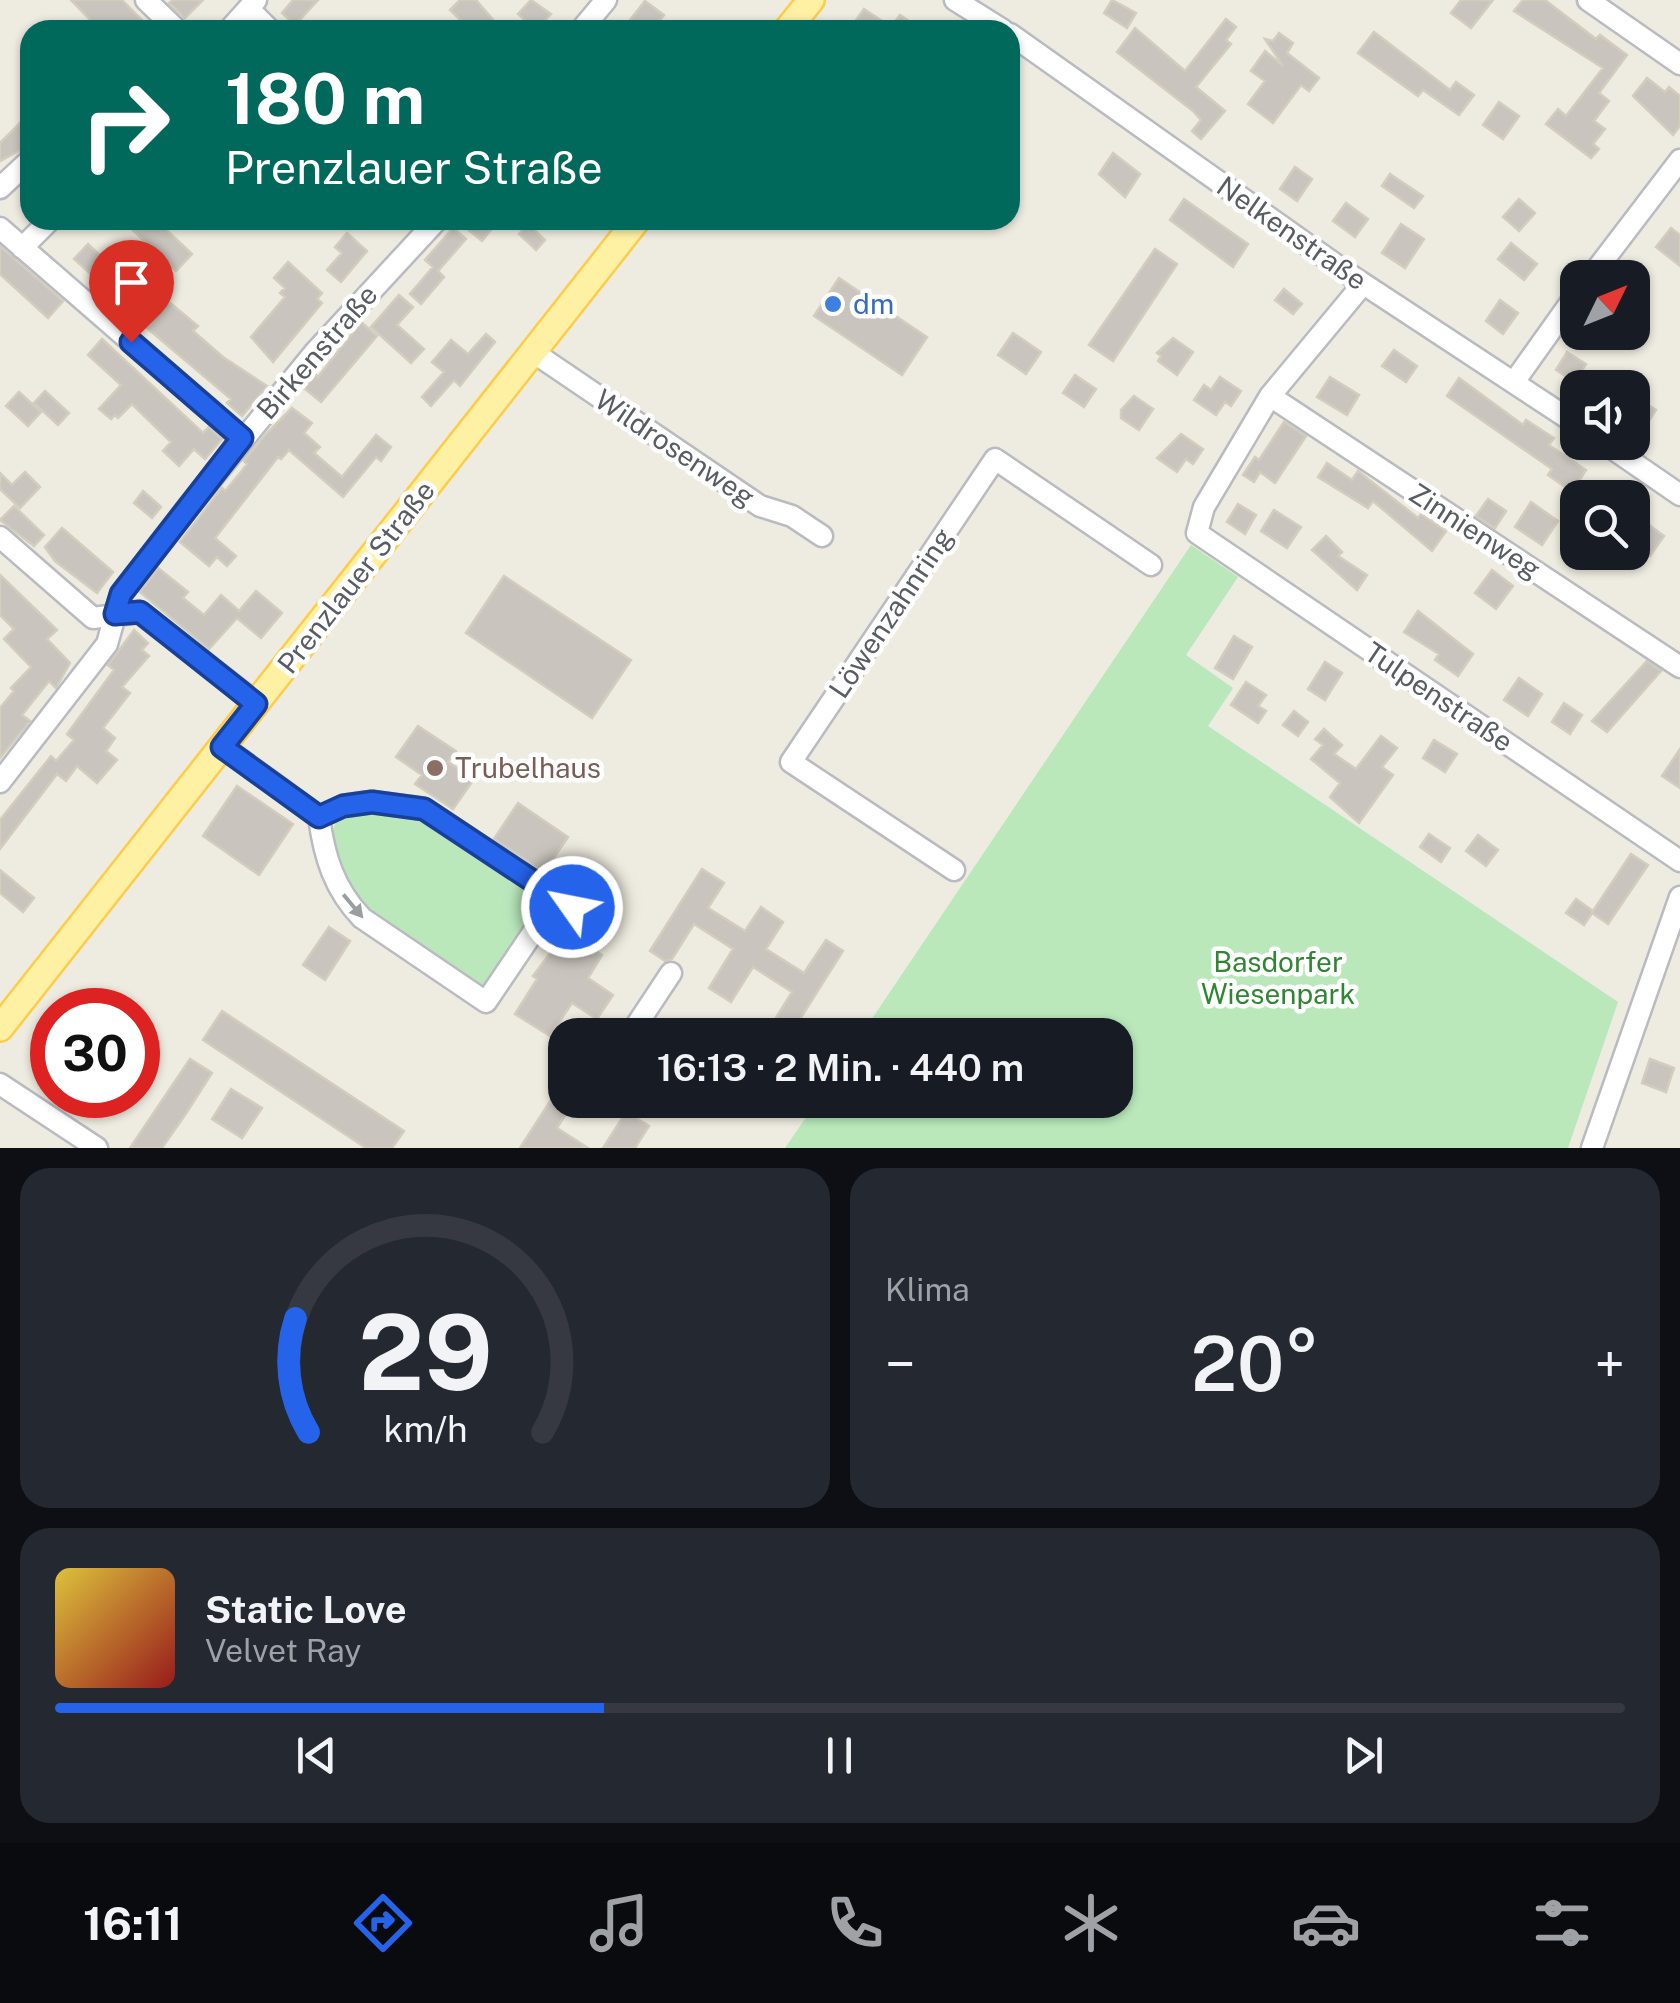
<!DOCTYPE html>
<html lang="de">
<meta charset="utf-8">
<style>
:root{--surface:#171b24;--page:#242831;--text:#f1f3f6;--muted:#9ea1a6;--line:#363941;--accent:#2563eb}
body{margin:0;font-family:"Public Sans",sans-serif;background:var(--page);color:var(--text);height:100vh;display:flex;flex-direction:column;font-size:38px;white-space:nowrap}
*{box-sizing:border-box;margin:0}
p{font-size:32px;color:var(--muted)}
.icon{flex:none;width:55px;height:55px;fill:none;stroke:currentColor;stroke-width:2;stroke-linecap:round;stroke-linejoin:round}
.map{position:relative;height:1148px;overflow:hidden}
.sheet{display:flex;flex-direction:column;gap:20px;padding:20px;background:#0d0f14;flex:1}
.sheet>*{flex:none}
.guide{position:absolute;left:20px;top:20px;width:1000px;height:210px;border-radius:30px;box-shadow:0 2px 8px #0004;background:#00695c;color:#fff;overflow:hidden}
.needle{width:65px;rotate:47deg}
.fabs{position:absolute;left:1560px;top:260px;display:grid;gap:20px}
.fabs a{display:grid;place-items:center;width:90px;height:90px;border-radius:20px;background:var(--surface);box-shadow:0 2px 8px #0004;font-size:50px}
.speed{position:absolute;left:30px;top:988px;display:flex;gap:20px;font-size:50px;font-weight:700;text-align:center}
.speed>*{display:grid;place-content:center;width:130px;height:130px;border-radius:50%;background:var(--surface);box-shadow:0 2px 8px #0004;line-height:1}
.speed .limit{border:15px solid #d22;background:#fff;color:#111}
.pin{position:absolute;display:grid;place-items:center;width:85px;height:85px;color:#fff;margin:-102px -42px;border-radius:50% 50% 50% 0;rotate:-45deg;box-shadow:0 0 10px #0007}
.pin .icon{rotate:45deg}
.me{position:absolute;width:110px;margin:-55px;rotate:303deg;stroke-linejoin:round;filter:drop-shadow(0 0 8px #0008)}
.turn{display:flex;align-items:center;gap:35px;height:210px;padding:0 40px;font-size:45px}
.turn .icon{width:130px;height:130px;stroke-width:2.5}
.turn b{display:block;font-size:70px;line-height:85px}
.big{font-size:75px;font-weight:600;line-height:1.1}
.sheet .tile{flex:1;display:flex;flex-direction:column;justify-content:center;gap:15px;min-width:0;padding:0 35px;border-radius:30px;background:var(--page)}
.sheet .dial{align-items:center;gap:0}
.dial svg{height:260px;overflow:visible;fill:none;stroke:var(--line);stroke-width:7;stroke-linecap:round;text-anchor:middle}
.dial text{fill:var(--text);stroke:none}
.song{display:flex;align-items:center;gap:30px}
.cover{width:120px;height:120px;border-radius:15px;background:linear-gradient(135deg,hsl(50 70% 55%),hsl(0 70% 35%))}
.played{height:10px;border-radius:5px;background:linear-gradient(90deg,var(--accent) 35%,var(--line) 35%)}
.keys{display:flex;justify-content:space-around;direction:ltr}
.heat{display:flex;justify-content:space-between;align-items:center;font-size:55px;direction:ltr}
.sheet .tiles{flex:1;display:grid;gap:20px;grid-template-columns:1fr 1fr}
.tile:last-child{grid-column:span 2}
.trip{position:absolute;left:548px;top:1018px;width:585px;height:100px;border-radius:30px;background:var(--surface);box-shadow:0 2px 8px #0004;font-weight:600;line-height:100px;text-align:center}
.menu{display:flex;height:160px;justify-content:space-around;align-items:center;background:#090b0e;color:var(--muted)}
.menu .icon{width:70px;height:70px}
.menu .selected{color:var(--accent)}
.menu b{font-size:45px;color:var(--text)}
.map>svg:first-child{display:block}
.green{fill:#bae8bb}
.building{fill:#c9c4bd;stroke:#d3cdbe;stroke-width:2.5}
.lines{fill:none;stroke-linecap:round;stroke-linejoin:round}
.minor-casing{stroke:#b9bbc1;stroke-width:25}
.major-casing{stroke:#fdcd4a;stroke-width:30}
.minor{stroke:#fff;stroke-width:20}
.major{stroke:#fff1a4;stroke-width:25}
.oneway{fill:#9b9ea1}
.route-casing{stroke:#184099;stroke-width:25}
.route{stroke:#2563eb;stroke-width:18}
.shop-dot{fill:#3f7fe0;stroke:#fff;stroke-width:4}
.education-dot{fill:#8d6e63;stroke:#fff;stroke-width:4}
.labels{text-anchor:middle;stroke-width:9;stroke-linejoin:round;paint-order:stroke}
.street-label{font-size:28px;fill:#595d63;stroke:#fff}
.shop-label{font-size:28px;fill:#366cbe;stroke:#fff;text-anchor:start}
.education-label{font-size:28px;fill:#785e54;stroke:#fff;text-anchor:start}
.park-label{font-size:28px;fill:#2e8632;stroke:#fff}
</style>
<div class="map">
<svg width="1680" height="1148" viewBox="0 0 1680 1148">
<rect width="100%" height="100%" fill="#eeebe0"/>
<path class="green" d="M1191 545 1238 577 1186 655 1233 688 1208 726 1618 1002 1568 1148H785L818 1100H1115V1035H861Z
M359 808 422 814 547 898 482 992C424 952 303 897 339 812Z"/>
<path class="building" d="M71 0H122L152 30H100Z
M173 0H203L185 18 169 3Z
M293 0H318L295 25 282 13Z
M460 0H476L495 22 488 30H471L450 10Z
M531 0 551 14 536 30 518 14Z
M1112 0 1136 13 1127 28 1104 13Z
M1461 0H1493L1471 28 1451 13Z
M1523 0H1545L1596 39 1600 35 1627 55 1599 93 1609 101 1594 121 1605 129 1593 144 1599 149 1591 158 1546 124 1558 109 1566 116 1603 68 1514 11Z
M645 1 664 15 652 30H644L630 20Z
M864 9 891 27 900 15 922 30H849Z
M1226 19 1236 27 1226 40 1231 44 1196 87 1225 111 1201 139 1192 131 1201 120 1193 111 1117 52 1135 28 1185 71Z
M1374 32 1450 90 1456 82 1474 95 1459 115 1423 90 1418 96 1358 53Z
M1279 33 1293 43 1287 53 1319 78 1309 91 1301 85 1273 123 1248 104 1265 81 1251 71 1265 51 1283 66 1265 39 1273 41Z
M1647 78 1665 92 1669 87 1680 96V126L1673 135 1633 96Z
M1499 102 1519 116 1503 139 1483 125Z
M30 113V145L0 161V143Z
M1113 153 1140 174 1125 197 1099 174Z
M1295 167 1312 179 1297 201 1280 189Z
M1390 174 1423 196 1414 208 1382 186Z
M1184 199 1248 244 1233 267 1170 220Z
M1519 199 1535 213 1519 231 1503 217Z
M1346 203 1368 219 1355 237 1333 221Z
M122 220H156L192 254 176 271Z
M471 220H499L482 241 465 227Z
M528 224 545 240 536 250 519 234Z
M1401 224 1424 239 1405 268 1382 253Z
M453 228 466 239 438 271 444 277 421 304 410 294 433 267 425 260Z
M1671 228 1680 235V266L1656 247Z
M347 233 367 251 341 282 327 270 342 253 335 247Z
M1511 243 1537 264 1524 280 1498 259Z
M88 244 126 280 113 294 74 259Z
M0 246 63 301 48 318 0 274Z
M1155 249 1177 264 1113 361 1089 345Z
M288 262 322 293 317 299 322 303 273 362 251 337 285 297 280 293 285 288 274 278Z
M839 278 927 337 902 375 814 316Z
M1284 289 1302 304 1293 314 1275 300Z
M399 295 413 307 397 325 424 349 411 363 371 327Z
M1500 300 1518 313 1503 334 1486 321Z
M169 302 198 326 193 331 223 357 267 386 242 416 227 403 231 399 147 328Z
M361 322 377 336 321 402 304 388 315 374 318 377Z
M1013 333 1041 352 1026 374 998 355Z
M486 334 495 342 460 386 454 380 431 406 422 397 444 372 432 362 451 340 468 354Z
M1173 338 1193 352 1177 375 1158 361 1161 356 1157 353Z
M102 339 203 433 209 427 222 439 205 459 194 449 179 466 163 451 171 442 132 404 118 418 115 415 111 419 99 409 121 385 88 355Z
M1394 350 1417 366 1406 382 1382 366Z
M1567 352 1586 364 1574 382 1556 370Z
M1075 375 1096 389 1084 407 1063 393Z
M1220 377 1241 391 1231 406 1225 402 1216 415 1194 400 1204 385 1211 390Z
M1330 377 1359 395 1347 415 1317 397Z
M1459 378 1523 425 1526 420 1554 438 1549 445 1586 470 1572 492 1548 475 1552 469 1447 396Z
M45 391 69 413 58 425 34 403Z
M19 392 41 412 28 426 6 406Z
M1632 395 1656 410 1641 433 1632 427Z
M1134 396 1153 409 1139 430 1121 418V410Z
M292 408 312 423 304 433 320 447 314 453 342 477 376 435 391 447 381 461 376 457 343 497 289 450 281 459 278 457 215 538 236 556 227 566 217 557 209 566 180 542 222 488 225 491 241 472 247 464 244 461 266 434Z
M1284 422 1306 436 1275 483 1260 472 1254 482 1243 475 1255 457 1259 460Z
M1181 434 1203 449 1193 464 1186 459 1177 472 1157 458Z
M1327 463 1352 480 1358 471 1418 518 1421 514 1446 531 1432 551 1373 501 1368 508 1318 477Z
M25 472 40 487 20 508 0 489V473L12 485Z
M143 491 161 507 152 518 134 503Z
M1488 499 1506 511 1495 528 1476 516Z
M1531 502 1558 521 1542 545 1515 527Z
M1238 504 1256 515 1245 534 1227 522Z
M14 506 44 535 34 546 0 520Z
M1274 510 1301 527 1287 548 1261 531Z
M1645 522 1664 536 1650 556 1632 543Z
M62 528 113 572 97 593 55 561 45 547Z
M1326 536 1342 552 1338 556 1367 575 1357 590 1312 550Z
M158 568 188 592 183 598 204 615 221 595 239 611 256 591 282 613 261 638 237 618 209 649 140 592Z
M1492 570 1513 586 1496 609 1475 593Z
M0 575 57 630 47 639 70 663 56 688 49 681 22 715 30 721 0 758V708L14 691 11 688 31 667 4 639 14 629 0 615Z
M504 576 631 660 592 718 466 633Z
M1418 611 1473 654 1458 676 1435 660 1439 654 1404 632Z
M134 630 148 643 142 650 149 656 122 687 130 693 103 728 115 738 106 751 117 760 97 783 77 766 66 781 57 774 0 849V820L51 756 56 761 74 740 67 734 114 670 108 665Z
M1234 636 1252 647 1233 679 1215 668Z
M1647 661 1661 671 1607 732 1592 721Z
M1325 662 1342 673 1325 700 1308 689Z
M1519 678 1542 694 1528 716 1504 700Z
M1246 682 1266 695 1258 706 1266 711 1258 723 1231 705Z
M1564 703 1582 715 1570 734 1552 722Z
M1294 711 1308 722 1298 736 1283 725Z
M418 726 456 751 448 762 474 779 453 809 415 784 422 775 396 757Z
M1324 729 1342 745 1334 754 1356 769 1381 736 1397 748 1382 767 1393 775 1359 823 1330 797 1340 783 1311 759 1323 745 1315 739Z
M1434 740 1457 754 1445 772 1423 758Z
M1680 749V788L1662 776Z
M237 786 293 824 259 875 203 836Z
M518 803 568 837 544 872 494 839Z
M1429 834 1450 848 1441 862 1420 847Z
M1478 835 1498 850 1486 866 1466 851Z
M1631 854 1648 865 1608 924 1592 913 1584 925 1566 913 1576 899 1593 911Z
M702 869 724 883 708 908 745 931 761 907 783 922 766 949 804 973 826 940 843 951 790 1035 769 1029 792 992 753 967 731 1002 709 988 733 949 694 924 672 959 665 961 650 951Z
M0 870 34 898 23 912 0 893Z
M575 920 605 938 596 951 602 955 588 978 613 995 597 1019 572 1003 550 1036 515 1014 537 979 533 976Z
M329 927 350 941 325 980 303 965Z
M222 1011 404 1131 392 1148H366L203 1040Z
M190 1059 212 1073 187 1112 162 1148H130Z
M1650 1059 1674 1068 1666 1092 1642 1083Z
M565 1078V1100H575L557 1128 588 1148H520Z
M231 1089 262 1108 242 1138 212 1119Z
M626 1112 649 1126 635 1148H603Z"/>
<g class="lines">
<defs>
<path id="minor" d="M146 0 177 30
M955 0 1003 30
M1588 0 1680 64
M249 9 270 30
M229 30 256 0
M581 30 606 0
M1010 34 1353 277 1578 425
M0 188 30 160
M0 228 242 438
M22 248 50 220
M1590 278 1680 160
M1363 284 1270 396 1204 507 1197 533 1680 861
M533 352 760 506 792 516 822 536
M1514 382 1578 292
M1270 396 1680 667
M1603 442 1680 495
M0 537 93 618 139 612 256 703
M223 747 319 817C324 856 334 889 362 918L486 1002 557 897
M0 782 107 644 121 594 185 511 315 352 437 220
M319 817 343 806 372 802 424 809 572 907
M954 870 791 762 995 459 1151 565
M630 1035 671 973
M0 1084 97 1148
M1592 1148 1680 897"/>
<path id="major" d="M787 30 811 0
M0 1028 637 220"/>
</defs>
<use href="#minor" class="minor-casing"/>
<use href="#major" class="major-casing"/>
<use href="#minor" class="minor"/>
<use href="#major" class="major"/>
</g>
<defs><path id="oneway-solid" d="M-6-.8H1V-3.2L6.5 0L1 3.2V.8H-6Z" transform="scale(2.5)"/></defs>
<use class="oneway" href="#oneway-solid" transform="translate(353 906) rotate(50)"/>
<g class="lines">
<defs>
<path id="route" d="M131 342 242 438 121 594 115 614 140 612 256 704 222 747 319 817 343 806 372 802 424 809 572 907"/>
</defs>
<use href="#route" class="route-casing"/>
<use href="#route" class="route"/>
</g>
<circle class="shop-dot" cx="833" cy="304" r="10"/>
<circle class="education-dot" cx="435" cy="768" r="10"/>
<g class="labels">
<g class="street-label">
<text transform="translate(1292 233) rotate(35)" y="10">Nelkenstraße</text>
<text transform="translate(317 352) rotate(-49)" y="10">Birkenstraße</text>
<text transform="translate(675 448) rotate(34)" y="10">Wildrosenweg</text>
<text transform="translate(1475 531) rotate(33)" y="10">Zinnienweg</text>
<text transform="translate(356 577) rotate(-52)" y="10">Prenzlauer Straße</text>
<text transform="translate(891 613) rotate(-56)" y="10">Löwenzahnring</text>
<text transform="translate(1439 697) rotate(34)" y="10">Tulpenstraße</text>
</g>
<g class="shop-label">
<text x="853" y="314">dm</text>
</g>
<g class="education-label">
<text x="455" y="778">Trubelhaus</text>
</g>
<g class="park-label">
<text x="1278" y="972">Basdorfer<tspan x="1278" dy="32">Wiesenpark</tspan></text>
</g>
</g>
</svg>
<div class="fabs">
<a><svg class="needle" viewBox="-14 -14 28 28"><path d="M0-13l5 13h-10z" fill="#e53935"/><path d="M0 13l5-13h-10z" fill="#9ea1a6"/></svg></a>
<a><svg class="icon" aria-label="sound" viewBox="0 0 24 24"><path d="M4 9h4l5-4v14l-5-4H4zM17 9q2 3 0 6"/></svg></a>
<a><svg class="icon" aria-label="search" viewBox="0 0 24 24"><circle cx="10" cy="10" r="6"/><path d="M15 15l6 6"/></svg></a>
</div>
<div class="speed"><div class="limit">30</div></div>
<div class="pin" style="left:131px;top:342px;background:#d93025"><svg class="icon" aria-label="arrive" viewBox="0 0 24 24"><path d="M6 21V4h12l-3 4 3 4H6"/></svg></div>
<svg class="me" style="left:572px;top:907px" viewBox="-20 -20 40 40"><circle r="17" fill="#2563eb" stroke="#fff" stroke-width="3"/><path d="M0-11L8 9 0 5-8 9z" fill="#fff"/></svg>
<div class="trip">16:13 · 2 Min. · 440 m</div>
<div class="guide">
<div class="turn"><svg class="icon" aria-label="right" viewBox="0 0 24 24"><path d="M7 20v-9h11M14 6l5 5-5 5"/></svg><div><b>180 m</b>Prenzlauer Straße</div></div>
</div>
</div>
<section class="sheet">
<div class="tiles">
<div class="tile dial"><svg viewBox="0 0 100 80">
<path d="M14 69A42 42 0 1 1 86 69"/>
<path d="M14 69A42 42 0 0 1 10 34" stroke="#2563eb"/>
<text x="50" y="56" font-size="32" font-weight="700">29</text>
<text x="50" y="72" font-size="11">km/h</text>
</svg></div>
<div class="tile"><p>Klima</p>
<div class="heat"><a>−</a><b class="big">20°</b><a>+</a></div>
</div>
<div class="tile">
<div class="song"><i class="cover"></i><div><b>Static Love</b><p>Velvet Ray</p></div></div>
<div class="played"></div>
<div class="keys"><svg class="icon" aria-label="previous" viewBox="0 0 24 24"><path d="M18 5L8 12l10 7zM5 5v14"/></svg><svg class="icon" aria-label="pause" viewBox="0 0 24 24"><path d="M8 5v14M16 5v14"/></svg><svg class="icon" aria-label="next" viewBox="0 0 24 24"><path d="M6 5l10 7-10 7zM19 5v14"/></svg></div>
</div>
</div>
</section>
<nav class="menu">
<b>16:11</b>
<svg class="icon selected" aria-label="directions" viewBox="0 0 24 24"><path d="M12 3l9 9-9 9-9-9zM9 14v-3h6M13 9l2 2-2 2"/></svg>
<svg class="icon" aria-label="music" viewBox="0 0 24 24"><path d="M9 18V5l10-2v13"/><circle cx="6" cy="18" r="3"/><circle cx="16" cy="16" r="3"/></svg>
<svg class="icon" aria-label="phone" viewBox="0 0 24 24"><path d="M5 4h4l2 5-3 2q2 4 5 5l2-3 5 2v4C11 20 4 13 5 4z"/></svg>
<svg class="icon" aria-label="climate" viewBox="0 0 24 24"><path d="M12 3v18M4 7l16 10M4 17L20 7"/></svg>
<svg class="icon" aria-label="car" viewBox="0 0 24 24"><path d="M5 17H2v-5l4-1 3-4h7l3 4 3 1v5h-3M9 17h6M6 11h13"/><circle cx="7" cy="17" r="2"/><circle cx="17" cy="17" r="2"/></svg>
<svg class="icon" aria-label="filters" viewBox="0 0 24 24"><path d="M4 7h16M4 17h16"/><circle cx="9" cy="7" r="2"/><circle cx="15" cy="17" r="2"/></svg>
</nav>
